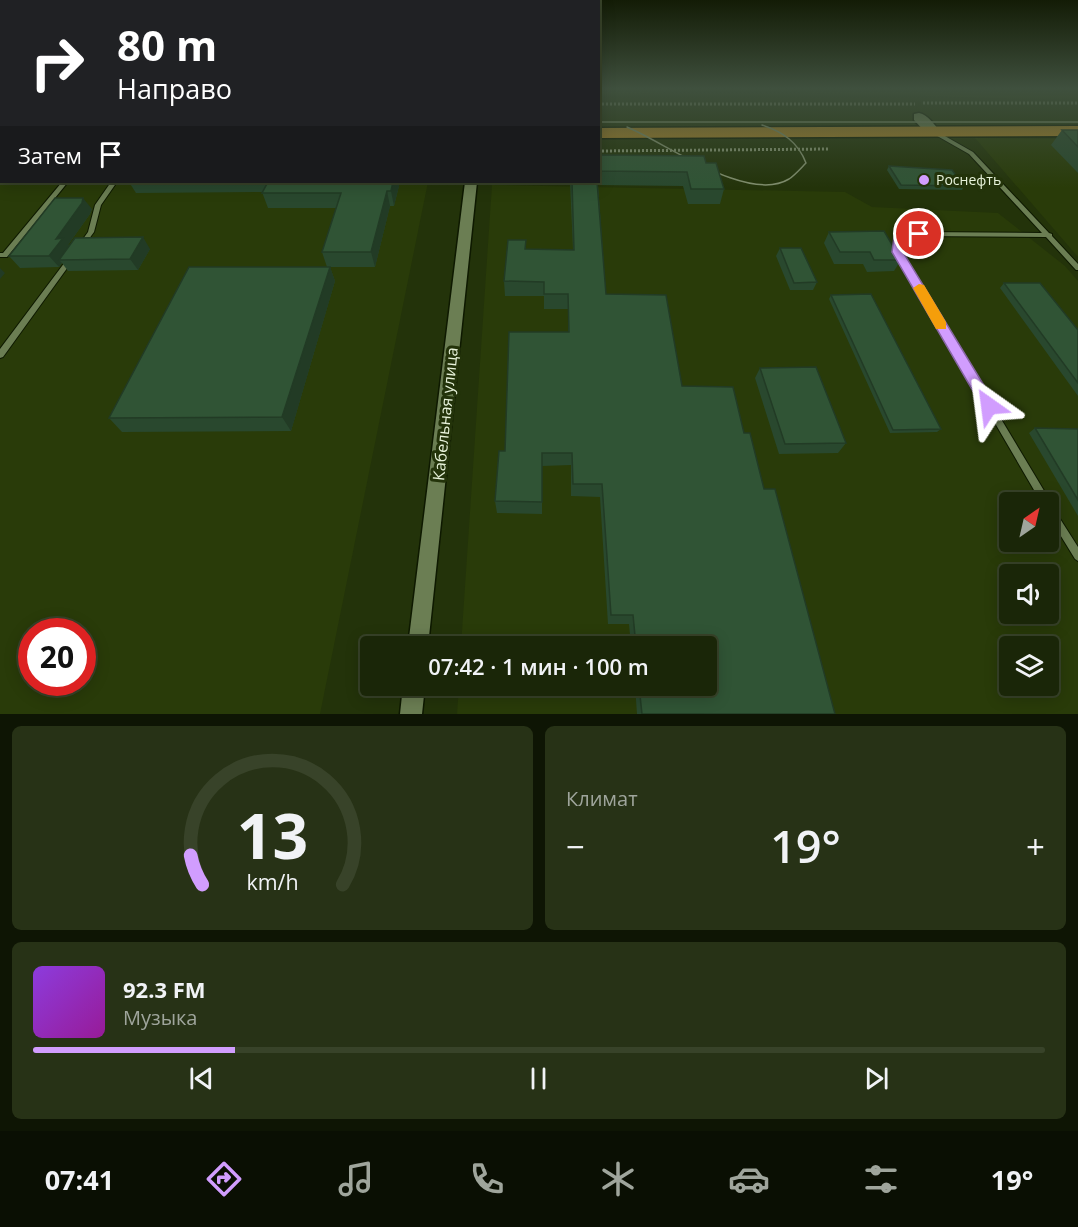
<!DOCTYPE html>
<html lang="ru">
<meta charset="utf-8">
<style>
:root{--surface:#1a2608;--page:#273216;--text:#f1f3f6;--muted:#9fa59c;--line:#384329;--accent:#d19dfe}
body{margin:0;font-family:"Open Sans",sans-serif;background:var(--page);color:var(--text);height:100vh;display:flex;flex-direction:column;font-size:22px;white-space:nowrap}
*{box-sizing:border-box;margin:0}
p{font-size:20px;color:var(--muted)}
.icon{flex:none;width:33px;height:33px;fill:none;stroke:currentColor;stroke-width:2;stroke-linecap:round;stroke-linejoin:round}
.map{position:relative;height:714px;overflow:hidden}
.sheet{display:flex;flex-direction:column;gap:12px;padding:12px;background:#0e1504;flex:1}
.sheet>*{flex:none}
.hud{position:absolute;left:0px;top:0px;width:600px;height:183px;box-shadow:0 3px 15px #0003,0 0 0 2px var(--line);background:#202124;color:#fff;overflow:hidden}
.needle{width:39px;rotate:34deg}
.controls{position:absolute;left:999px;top:492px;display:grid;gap:12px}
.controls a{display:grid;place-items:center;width:60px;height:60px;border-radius:6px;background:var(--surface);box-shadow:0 3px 15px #0003,0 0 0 2px var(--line);font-size:30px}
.speed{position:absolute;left:18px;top:618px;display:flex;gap:12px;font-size:30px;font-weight:700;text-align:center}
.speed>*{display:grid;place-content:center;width:78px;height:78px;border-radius:50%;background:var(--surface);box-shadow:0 3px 15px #0003,0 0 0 2px var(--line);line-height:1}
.speed .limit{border:9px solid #d22;background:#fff;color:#111}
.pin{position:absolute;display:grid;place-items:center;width:51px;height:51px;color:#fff;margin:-26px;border:3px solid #fff;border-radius:50%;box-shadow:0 2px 6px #0007}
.me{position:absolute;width:66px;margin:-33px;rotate:329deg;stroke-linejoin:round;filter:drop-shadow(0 0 4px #0008)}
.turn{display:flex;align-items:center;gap:21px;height:126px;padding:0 18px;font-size:27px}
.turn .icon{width:78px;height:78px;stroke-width:2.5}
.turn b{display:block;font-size:42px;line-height:51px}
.then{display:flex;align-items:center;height:57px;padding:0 18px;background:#0003;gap:12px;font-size:22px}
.big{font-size:45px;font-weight:600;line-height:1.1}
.sheet .widget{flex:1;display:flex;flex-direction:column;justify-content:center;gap:9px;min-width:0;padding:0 21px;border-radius:9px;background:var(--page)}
.sheet .dial{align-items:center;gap:0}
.dial svg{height:156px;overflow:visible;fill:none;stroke:var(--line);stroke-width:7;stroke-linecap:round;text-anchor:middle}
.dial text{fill:var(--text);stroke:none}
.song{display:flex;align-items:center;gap:18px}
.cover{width:72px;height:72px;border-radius:9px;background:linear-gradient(135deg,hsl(270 70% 55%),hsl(300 70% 35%))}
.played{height:6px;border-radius:3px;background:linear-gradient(90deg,var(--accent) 20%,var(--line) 20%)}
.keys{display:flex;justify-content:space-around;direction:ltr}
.heat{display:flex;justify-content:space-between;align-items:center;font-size:33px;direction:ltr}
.sheet .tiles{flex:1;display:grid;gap:12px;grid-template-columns:1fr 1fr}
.widget:last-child{grid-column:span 2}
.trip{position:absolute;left:360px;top:636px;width:357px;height:60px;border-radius:6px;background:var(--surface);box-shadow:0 3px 15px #0003,0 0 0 2px var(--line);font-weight:600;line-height:60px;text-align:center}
.dock{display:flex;height:96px;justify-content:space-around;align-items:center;background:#0a0f03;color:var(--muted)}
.dock .icon{width:42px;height:42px}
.dock .on{color:var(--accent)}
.dock b{font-size:27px;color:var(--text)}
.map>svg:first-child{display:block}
.built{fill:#293b09;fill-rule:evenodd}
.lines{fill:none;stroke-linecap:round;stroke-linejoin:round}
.service-casing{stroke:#0e1900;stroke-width:2}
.minor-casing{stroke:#0e1900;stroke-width:3}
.secondary-casing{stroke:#0e1900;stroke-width:3}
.primary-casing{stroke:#0e1900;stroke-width:3}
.path{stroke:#859372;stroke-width:3;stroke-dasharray:2 2;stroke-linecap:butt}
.service{fill:#6b7e53;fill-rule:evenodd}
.minor{fill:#6b7e53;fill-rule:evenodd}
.secondary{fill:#6b7e53;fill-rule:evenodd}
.primary{fill:#a88027;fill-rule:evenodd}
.tram{stroke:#808e6d;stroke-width:1.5}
.wall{fill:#29482e}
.shaded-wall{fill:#223b25}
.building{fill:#305435;stroke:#223b25;stroke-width:1.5}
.route{fill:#d19dfe;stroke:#8866a5;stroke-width:1.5}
.slow{fill:#f59e0b}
.poi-dot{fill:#d19dfe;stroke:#23330a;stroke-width:2}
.labels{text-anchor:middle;stroke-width:6;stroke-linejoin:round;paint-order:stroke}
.far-poi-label{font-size:14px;fill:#e7f2da;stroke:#23330a;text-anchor:start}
.street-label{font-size:16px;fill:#e7f2da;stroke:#23330a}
</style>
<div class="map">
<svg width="1078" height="714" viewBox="0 0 1078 714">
<rect width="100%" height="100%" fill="#23330a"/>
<path class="built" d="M598 89H1078V100L745 91 599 94Z
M975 138 1078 139V257Z
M0 160 2 182H428L320 714H0ZM32 632H82V682H32Z
M492 185 845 192 872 207 998 213 1065 266 1078 281V714H457L459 686H706V646H461ZM1010 502H1048V542H1010ZM1010 574H1048V614H1010ZM1010 646H1048V686H1010Z"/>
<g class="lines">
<defs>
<path id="service" d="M0 108H2V110H0Z
M932 131H936L973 152 1049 233 1052 234V236L1078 264V270H1076L1046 237 919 236 901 241V252L1049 499 1050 503 1078 547V561L1075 559 1048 515V502H1041L895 252 896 239 919 232 1042 233 969 154 932 133Z
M62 182H68L7 257H0V253H3Z
M111 182H117L101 205 94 232 83 247H79L78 246 88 232 95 205Z
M68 258H72L73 260 3 357 0 358V349Z"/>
<path id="minor" d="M465 182H477L428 646H408Z
M403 686H425L422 714H400Z"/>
<path id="secondary" d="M919 113C928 115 935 125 940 132L938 135H928L914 120V114Z"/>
<path id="primary" d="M0 114H2V124H0Z
M1078 126V136L598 138V128Z"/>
</defs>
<use href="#service" class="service-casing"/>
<use href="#minor" class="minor-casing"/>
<use href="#secondary" class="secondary-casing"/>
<use href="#primary" class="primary-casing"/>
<path class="path" d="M923 103H1078
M598 104H915
M598 151 830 149"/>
<use href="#service" class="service"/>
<use href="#minor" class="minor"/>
<use href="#secondary" class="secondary"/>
<use href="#primary" class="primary"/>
<path class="tram" d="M598 122H1078
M627 127C666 143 748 204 789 179 795 175 801 168 806 163 798 142 783 132 762 125"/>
</g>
<path class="wall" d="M1062 130H1078V173L1051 145Z
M598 155 706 163 724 189 720 204H688L683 186 598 185 606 294 682 386 744 433 764 489 835 714H637L635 686H706V646H631L629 624H608L600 497 571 496V465L542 466V514L497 513 495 501 505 451 568 332V309H544V296H505L504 281 526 240V249L573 250 570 182H598Z
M889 166 964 186 962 190 899 189 887 170Z
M129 182H398L399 186 394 206H390L375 267H330L335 281 291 431 122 432 109 418 327 267 322 252 337 208H268L262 192 136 193Z
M515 182H547V183Z
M92 209 90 214 68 245 69 246 150 249 138 270 68 271 62 263 59 267 20 268 9 256Z
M829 232 901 260 894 271 867 272 863 264H834L824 243Z
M780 248 817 282 813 290H790L776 256Z
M1004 283 1078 330V396L1000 288Z
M831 295 941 429 937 432 890 433 829 299Z
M760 368 846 443 838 453 779 454 755 378Z
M1035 428 1078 429V516L1029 433Z"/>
<path class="shaded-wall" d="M393 182H398L399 186 394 206 391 191Z
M387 191 390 206 375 267 371 252Z
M83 198 92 209 90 214 68 245 72 250 59 260 62 263 59 267 49 256 56 239Z
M143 237 150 249 138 270 130 259Z
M330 267 335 281 291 431 282 417Z
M0 268 5 273 0 279Z"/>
<path class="building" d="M1062 130H1078V147Z
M598 155 704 156 706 163H716L724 189H691L687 172 598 171Z
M889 166 952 170 964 186 901 185Z
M268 182H393L391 191H387L371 252H322L341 193H262Z
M572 182H597L606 294 666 295 682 386 733 387 744 433H750L764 489H775L835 714H642L639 686H706V646H636L633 615H611L602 484H573L572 453H542V502L495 501 499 451H505L509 332H569L568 294H544V282L504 281 508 240H526L525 249 574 250Z
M55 198H83L82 203 56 239 63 238 49 256H9Z
M884 231 901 260H874L870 252H840L829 232Z
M143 237 130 259 59 260 75 238Z
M780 248H801L817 282 794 283Z
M189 267H330L282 417 109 418Z
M1004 283H1040L1078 330V383Z
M871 294 941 429 893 430 831 295Z
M816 367 846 443 785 444 760 368Z
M1035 428 1078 429V500Z"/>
<linearGradient id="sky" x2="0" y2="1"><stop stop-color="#131c06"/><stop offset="0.47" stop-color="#3f503e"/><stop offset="1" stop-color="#3f503e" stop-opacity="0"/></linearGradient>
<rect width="1078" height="188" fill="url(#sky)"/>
<path class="route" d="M919 230 924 234 923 236 904 242 903 252 994 402 997 406 994 410H984L892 252 894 237Z"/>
<path class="slow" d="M919 284 924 285 946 322V329H936L913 288Z"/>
<circle class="poi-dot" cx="924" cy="180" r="6"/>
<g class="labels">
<g class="far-poi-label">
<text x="936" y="185">Роснефть</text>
</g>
<g class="street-label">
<text transform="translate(445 414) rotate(-84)" y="6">Кабельная улица</text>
</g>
</g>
</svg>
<div class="controls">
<a><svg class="needle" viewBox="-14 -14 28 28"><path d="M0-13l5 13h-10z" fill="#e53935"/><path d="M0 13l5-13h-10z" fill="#9fa59c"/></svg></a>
<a><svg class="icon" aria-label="sound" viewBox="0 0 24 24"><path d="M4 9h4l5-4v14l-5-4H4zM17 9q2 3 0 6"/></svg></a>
<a><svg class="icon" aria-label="layers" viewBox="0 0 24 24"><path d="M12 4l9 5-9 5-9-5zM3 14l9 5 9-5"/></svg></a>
</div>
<div class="speed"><div class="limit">20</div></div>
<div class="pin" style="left:919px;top:234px;background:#d93025"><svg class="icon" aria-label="arrive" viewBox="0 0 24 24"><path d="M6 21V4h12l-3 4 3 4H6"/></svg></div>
<svg class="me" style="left:989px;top:406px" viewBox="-20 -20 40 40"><path d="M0-17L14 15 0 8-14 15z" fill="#d19dfe" stroke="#fff" stroke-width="4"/></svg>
<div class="trip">07:42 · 1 мин · 100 m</div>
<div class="hud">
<div class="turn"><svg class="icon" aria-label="right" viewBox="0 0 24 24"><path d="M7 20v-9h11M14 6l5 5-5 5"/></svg><div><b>80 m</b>Направо</div></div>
<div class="then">Затем<svg class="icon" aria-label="arrive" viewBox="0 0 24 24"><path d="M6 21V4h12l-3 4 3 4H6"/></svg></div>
</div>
</div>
<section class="sheet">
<div class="tiles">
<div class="widget dial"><svg viewBox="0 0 100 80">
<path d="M14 69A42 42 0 1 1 86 69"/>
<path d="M14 69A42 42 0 0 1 8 54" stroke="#d19dfe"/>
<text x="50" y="56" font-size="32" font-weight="700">13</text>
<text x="50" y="72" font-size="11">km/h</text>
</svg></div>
<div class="widget"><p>Климат</p>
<div class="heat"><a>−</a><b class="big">19°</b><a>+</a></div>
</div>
<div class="widget">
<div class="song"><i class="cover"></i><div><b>92.3 FM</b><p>Музыка</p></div></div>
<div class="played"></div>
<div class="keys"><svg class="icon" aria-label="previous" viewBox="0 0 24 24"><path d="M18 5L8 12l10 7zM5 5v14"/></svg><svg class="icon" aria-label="pause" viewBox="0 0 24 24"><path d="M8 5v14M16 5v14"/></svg><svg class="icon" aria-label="next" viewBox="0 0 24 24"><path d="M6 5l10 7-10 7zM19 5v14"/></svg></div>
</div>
</div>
</section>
<nav class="dock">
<b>07:41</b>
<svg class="icon on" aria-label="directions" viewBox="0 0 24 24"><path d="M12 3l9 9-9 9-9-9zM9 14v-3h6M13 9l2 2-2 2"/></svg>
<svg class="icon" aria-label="music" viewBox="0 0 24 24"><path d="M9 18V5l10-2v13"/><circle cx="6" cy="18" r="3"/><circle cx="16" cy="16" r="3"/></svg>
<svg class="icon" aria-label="phone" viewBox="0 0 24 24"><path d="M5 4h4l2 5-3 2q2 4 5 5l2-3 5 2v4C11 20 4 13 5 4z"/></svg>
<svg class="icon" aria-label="climate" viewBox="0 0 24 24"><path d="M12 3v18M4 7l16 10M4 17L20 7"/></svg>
<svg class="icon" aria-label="car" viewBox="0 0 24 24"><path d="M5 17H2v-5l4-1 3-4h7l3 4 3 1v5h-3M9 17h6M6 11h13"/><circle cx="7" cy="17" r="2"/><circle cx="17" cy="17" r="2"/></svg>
<svg class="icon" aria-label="filters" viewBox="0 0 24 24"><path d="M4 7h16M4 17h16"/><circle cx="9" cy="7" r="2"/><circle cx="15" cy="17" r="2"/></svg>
<b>19°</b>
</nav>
